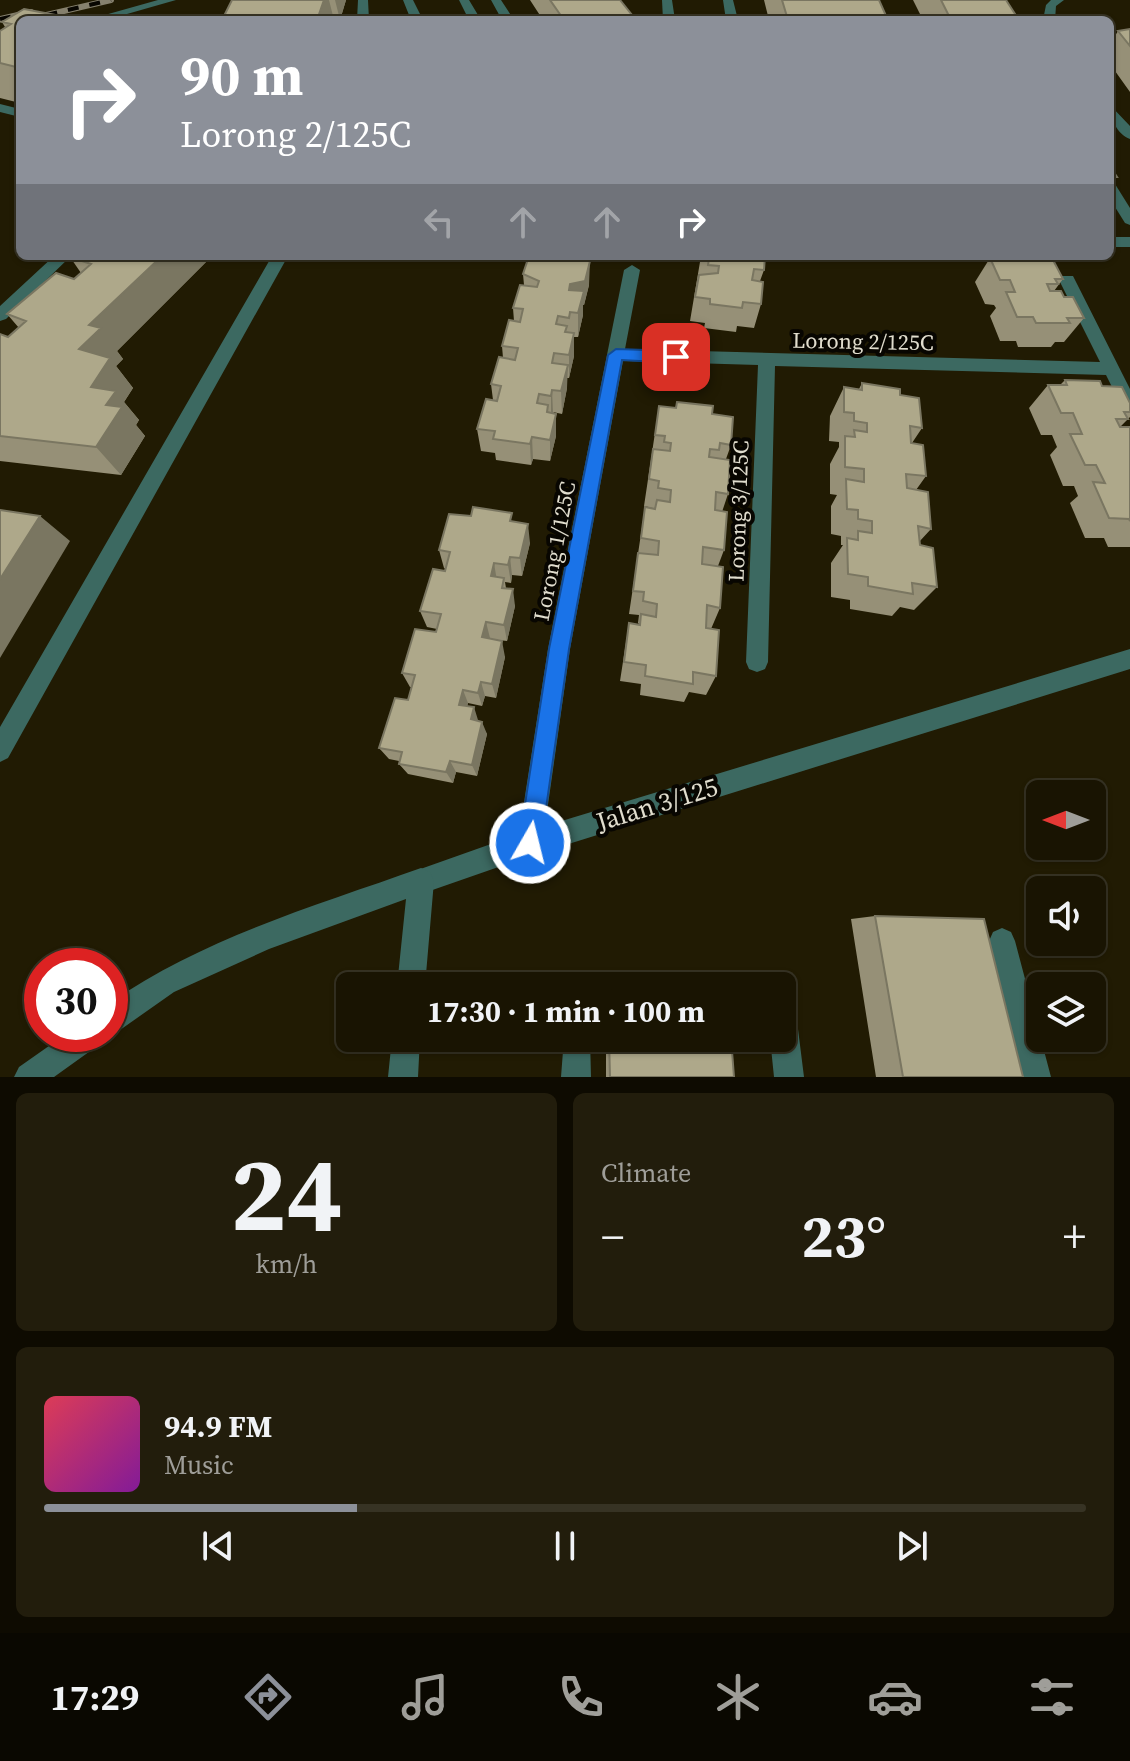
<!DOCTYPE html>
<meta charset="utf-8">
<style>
:root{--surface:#191402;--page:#221d0c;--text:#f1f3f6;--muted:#9f9e99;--line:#373324;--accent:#8c9099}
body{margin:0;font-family:"Source Serif 4",serif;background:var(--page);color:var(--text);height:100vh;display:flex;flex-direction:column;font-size:30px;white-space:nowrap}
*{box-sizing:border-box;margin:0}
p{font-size:26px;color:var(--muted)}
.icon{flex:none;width:44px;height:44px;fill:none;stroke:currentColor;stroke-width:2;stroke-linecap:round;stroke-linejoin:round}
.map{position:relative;height:1077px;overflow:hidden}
.details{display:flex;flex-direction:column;gap:16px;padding:16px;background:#0e0b01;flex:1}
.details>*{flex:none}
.top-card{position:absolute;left:16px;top:16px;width:1098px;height:244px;border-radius:12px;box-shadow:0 2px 6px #0004,0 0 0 2px var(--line);background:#8c9099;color:#fff;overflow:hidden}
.needle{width:52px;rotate:270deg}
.controls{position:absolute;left:1026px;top:780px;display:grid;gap:16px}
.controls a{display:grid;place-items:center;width:80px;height:80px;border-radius:12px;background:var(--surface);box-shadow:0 2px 6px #0004,0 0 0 2px var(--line);font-size:40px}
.speed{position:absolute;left:24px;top:948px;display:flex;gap:16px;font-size:40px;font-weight:700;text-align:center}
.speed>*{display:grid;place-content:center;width:104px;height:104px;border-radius:50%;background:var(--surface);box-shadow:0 2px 6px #0004,0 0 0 2px var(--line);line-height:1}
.speed .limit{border:12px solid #d22;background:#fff;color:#111}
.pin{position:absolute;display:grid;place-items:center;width:68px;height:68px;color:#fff;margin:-34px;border-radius:16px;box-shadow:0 4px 12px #0006}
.me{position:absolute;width:88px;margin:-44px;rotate:8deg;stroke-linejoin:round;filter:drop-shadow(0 0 6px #0008)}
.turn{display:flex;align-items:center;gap:28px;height:168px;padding:0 32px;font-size:36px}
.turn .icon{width:104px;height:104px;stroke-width:2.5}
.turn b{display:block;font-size:56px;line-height:68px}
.lanes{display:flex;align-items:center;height:76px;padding:0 32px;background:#0003;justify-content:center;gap:40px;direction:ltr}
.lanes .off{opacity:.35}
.big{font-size:60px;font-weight:700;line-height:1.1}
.details .widget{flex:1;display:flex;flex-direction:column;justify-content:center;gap:12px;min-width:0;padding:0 28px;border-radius:12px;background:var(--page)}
.details .dial{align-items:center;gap:0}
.dial b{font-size:104px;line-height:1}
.song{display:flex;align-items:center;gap:24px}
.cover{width:96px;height:96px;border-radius:12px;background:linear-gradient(135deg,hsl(350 70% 55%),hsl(290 70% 35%))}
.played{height:8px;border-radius:4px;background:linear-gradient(90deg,var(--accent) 30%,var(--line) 30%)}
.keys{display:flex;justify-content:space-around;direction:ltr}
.heat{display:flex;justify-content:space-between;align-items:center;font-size:44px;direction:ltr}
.details .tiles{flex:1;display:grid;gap:16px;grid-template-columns:1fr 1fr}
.widget:last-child{grid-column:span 2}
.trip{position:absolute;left:336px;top:972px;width:460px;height:80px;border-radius:12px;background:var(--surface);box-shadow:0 2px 6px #0004,0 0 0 2px var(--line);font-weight:700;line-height:80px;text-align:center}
.dock{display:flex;height:128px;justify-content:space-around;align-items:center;background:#0a0801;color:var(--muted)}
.dock .icon{width:56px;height:56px}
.dock .active{color:var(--accent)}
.dock b{font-size:36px;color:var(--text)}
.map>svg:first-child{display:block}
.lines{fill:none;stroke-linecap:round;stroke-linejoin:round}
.service{fill:#3c6961;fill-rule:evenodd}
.minor{fill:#3c6961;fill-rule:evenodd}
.tertiary{fill:#3c6961;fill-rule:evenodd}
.rail-casing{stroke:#86816e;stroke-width:6}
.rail{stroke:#080601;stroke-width:4;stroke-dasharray:11;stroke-linecap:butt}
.wall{fill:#969077}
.shaded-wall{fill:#7a7661}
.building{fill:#aea88a;stroke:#7a7661;stroke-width:2}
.route{fill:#1a73e8;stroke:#114b97;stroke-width:2}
.labels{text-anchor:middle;stroke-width:8;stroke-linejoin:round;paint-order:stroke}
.street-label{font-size:22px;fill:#e1ddce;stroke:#080601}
.near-street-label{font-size:26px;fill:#e1ddce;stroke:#080601}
</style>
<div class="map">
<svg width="1130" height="1077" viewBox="0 0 1130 1077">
<rect width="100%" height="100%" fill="#211b03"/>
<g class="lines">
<path class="service" d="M158 0H176L106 20H87Z
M358 0H368L369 20H357Z
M403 0H413L423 20H411Z
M459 0H469L481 20H469Z
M491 0H501L514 20H502Z
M662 0H672L675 20H663Z
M723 0H733L738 20H726Z
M1051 0H1064L1056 6 1055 20H1043L1046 5Z
M0 104 20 109V117L0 112Z
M1110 105 1130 126V139C1117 134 1110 119 1110 105Z
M1110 183 1115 184 1130 208V225L1125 223 1110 199Z
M1110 237H1130V247H1110Z
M272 256H288L8 758 0 762V727Z
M1002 928 1011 932 1015 941 1051 1077H1021L989 941 993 932Z
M564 1038H590L591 1077H561Z"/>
<path class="minor" d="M54 256H71L6 319 0 321V306Z
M632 265 640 270 625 349 1100 362 1059 280 1061 276H1073L1130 389V413L1124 411 1106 375 775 366 768 662 765 669 757 672 749 669 746 662 758 365 623 361 570 649 545 826 1130 649V669L530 856 421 894 412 890 408 881 412 872 519 834 548 649 624 270Z
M782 999 792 1003 796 1013 804 1077H774L770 1038H782Z"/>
<path class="tertiary" d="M421 868 430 872 434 881 425 986H397L406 899 269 949 174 992 120 1030 110 1034V1003C203 938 315 906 421 868Z
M66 1034H104L100 1044 54 1077H14L19 1067Z
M392 1038H420L418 1077H388Z"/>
<defs>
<path id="rail" d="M0 19 31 12
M25 20 111 0"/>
</defs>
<use href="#rail" class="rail-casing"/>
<use href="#rail" class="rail"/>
</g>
<path class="wall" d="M232 0H346L340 20H222Z
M530 0H620L636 20H543Z
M764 0H879L887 18 886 20H769Z
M913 0H1006L1019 20H923Z
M20 20V103L0 98V31L5 27 2 22Z
M1130 29V92L1110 64V44L1118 31Z
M1110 166 1117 177 1110 186Z
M212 256 117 351 123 359 116 366 133 388 124 402 139 420 136 425 145 436 121 475 0 461V334L8 337 19 328 7 314 74 279 81 273 70 257Z
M577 256V259L589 285 584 305H583V315L578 337H574V356L569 378H567V388L562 414 553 412 556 414V436L550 461 533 459 531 465 496 460 495 453 481 451 477 429 493 400 491 384 503 358 502 346 514 321 513 308 524 285 523 274Z
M701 256H765L764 270 760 281 761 304 754 328 737 326 736 332 704 328 705 323 690 321Z
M1002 256H1037L1063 279 1054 291 1064 297 1084 318 1064 342H1055L1051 347H1018L1016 341H1000L990 316 996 308 994 305 985 304 975 282 990 258H1000Z
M1065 380 1102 386 1130 403V417L1120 427H1130V547H1108L1104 538H1085L1070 503 1078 496 1074 486H1063L1050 455 1057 447 1052 435H1041L1029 408 1048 385H1060Z
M862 383 900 395 922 428 912 443 926 476 916 490 931 529 919 542 920 545 937 587 914 610 900 607 892 616 850 609V600L831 597V563L843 545H841V536L831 534V506L837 495 830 494V464L839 447V442L829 441 830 416 844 387 859 389Z
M659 406 712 414 731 445 726 459 728 494 722 512 724 550 718 566 720 608 711 629 716 676 706 695 689 692 684 702 640 695 641 684 620 681 629 623 639 625V624L638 623 639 615 629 614 645 507 653 508 644 506Z
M513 522 530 543 522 576 512 575 511 583 505 582 506 588 515 606 507 641 490 639 505 657 496 698 485 696 482 706 468 703 467 706 487 734 477 776 456 772 453 783 408 774 399 764V761L389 759 379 748 408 700 411 687H410L402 673 436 632 437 629 427 627 420 611 445 571 446 569 444 568 439 550Z
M875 916 1023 1077H876L851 919Z
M606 1038H731L734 1077H606Z"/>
<path class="shaded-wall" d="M318 0H329L334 20H317Z
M335 0H346L340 20Z
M162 256H212L117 351 123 359 116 366 133 388 124 402 139 420 136 425 145 436 121 475 96 447 91 387 79 349 89 325Z
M590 261 589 285 584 305H583V315L578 337V313L569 290 570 284 577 279Z
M574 333V356L569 378V355Z
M568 365 567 388 562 414 561 391Z
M552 390 553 412 551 419V396Z
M556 414V436L550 461V440Z
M532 437 533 459 531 465 530 444Z
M40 516 70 541 0 658V579Z
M528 524 530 543 522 576 520 558Z
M510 557 512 575 511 583 508 565Z
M494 563 497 581 491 576Z
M513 589 515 606 507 641 504 625Z
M486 622 490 638 486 653 482 637Z
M502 641 505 657 496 698 492 684Z
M481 682 485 696 482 706 478 693Z
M463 690 468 703 465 718 459 705Z
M474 707 478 720 471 719Z
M482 722 487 734 477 776 472 765Z
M450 761 456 772 453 783 446 772Z"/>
<path class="building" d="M232 0H324L317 20H222Z
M550 0H620L636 20H564Z
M782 0H879L887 18H868V20H788Z
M941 0H1006L1019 20H951Z
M24 9 82 20H20V68L0 63V31L11 24 2 22Z
M1130 29V46L1118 31Z
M1110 166 1117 177H1110Z
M71 256H162L89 325 101 328 79 349 110 358 91 387 116 391 106 405 122 407 96 447 0 436V334L8 337 26 321 7 314 56 273 74 279 91 264 70 257Z
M529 256H577L576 259 590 261 585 281 570 284 569 290 584 291 578 313 570 312 569 318 558 316 556 324 567 326 565 332 574 333 569 355 554 353 552 363 568 365 561 391 552 390 551 396 539 394 537 403 548 405 547 412 556 414 550 440 532 437 530 444 493 439 495 431 477 429 486 399 497 401 501 386 491 384 499 357 515 360 518 348 502 346 509 320 520 322 523 309 513 308 520 285 537 287 539 281 523 274Z
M701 256H765L764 270 754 269 752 280 763 282 761 304 743 302 742 308 710 304V299L695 297 699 275 718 273 719 266 708 265 709 259 701 258Z
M1006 256H1037L1038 258H1052L1063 279H1055L1058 284H1047L1050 291H1061L1064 297H1073L1084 318H1067L1070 323H1036L1033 317H1017L1006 292H1015L1010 280H1000L990 258H1007Z
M1065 380 1100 381 1102 386 1122 387 1130 403V412H1124L1128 419H1116L1120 427H1130V521L1129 519 1109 518 1093 482 1105 483 1096 465H1085L1070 434H1082L1073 413H1061L1048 385H1067Z
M862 383 900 389V395L919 398 922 428 910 426 911 443 923 445 926 476 906 474 907 488 928 492 931 529 918 526 920 545 933 548 937 587 912 583 913 594 868 586V577L848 574 847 538 858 540V531L872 533V521L858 519V510L847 509 846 479 864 482V469L845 467V436L855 437 854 430 867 432V423L854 421V413L844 412V387L862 390Z
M677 402 713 406 712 414 733 417 731 445 720 443 719 450 710 449 709 457 730 460 728 494 716 492 715 510 727 512 724 550 703 547 702 564 723 567 720 608 707 605 706 628 719 630 716 676 693 672V684L645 676 646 665 624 662 629 623 640 625 641 614 656 617 657 604 643 601 644 592 633 591 638 553 658 555 659 541 641 538 645 507 655 509 657 500 670 502 671 490 658 488 659 481 649 479 653 449 670 451 671 443 664 442 665 436 655 435 659 406 676 408Z
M473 507 512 513 510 521 528 524 520 558 510 557 508 565 494 563 491 576 504 578 502 588 513 589 504 625 486 622 482 637 502 641 492 684 481 682 478 693 463 690 459 705 474 707 471 719 482 722 472 765 450 761 446 772 399 764 402 752 379 748 395 698 408 700 415 675 402 673 415 629 436 632 441 614 420 611 433 569 445 571 450 552 439 550 449 514 471 516Z
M0 510 40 516 0 579Z
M875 916 984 919 1023 1077H903Z
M609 1038H731L734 1077H610Z"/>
<path class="route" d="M616 349 676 351 684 357 676 363 622 360 569 649 541 843 538 851 530 854 522 851 519 843 549 649 608 355Z"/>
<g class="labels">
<g class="street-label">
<text transform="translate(863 341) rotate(1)" y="8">Lorong 2/125C</text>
<text transform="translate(738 511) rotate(-88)" y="8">Lorong 3/125C</text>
<text transform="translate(554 551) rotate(-79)" y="8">Lorong 1/125C</text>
</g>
<g class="near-street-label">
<text transform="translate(657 804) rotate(-17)" y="9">Jalan 3/125</text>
</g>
</g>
</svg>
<div class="controls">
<a><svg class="needle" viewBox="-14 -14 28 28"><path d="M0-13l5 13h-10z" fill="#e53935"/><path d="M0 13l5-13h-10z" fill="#9f9e99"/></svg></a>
<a><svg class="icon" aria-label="sound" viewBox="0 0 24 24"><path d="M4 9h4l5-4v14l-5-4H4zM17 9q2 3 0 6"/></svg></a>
<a><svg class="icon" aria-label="layers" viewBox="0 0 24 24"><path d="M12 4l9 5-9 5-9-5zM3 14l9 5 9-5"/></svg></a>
</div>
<div class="speed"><div class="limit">30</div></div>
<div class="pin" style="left:676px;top:357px;background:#d93025"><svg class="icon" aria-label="arrive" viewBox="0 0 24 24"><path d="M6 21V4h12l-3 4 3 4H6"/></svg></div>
<svg class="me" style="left:530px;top:843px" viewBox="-20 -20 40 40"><circle r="17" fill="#1a73e8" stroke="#fff" stroke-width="3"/><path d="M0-11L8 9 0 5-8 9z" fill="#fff"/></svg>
<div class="trip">17:30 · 1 min · 100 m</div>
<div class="top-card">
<div class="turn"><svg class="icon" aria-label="right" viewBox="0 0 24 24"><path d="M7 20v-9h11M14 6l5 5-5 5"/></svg><div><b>90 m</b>Lorong 2/125C</div></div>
<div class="lanes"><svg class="icon off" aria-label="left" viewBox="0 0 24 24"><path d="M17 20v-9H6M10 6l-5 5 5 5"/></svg><svg class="icon off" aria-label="ahead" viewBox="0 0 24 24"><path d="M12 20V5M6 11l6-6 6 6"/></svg><svg class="icon off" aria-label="ahead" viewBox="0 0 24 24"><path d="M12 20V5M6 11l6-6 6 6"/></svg><svg class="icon" aria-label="right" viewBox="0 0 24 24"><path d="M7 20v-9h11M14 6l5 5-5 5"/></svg></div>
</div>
</div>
<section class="details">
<div class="tiles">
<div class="widget dial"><b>24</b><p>km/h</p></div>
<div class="widget"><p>Climate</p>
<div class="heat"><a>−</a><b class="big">23°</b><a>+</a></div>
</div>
<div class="widget">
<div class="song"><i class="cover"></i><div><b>94.9 FM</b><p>Music</p></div></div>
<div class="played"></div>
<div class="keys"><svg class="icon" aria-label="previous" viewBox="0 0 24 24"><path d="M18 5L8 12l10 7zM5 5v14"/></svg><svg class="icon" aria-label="pause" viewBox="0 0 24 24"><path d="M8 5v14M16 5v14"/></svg><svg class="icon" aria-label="next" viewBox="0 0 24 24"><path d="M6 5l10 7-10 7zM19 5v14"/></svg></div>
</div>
</div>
</section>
<nav class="dock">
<b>17:29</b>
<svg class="icon active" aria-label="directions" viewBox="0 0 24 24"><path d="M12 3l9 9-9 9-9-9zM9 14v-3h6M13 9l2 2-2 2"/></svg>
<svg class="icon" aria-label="music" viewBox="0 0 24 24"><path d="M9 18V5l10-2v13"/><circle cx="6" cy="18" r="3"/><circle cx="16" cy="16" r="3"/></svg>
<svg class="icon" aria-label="phone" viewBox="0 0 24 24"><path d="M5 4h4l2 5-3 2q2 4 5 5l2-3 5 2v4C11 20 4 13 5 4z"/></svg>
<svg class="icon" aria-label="climate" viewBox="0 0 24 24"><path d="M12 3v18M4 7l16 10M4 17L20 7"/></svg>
<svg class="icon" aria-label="car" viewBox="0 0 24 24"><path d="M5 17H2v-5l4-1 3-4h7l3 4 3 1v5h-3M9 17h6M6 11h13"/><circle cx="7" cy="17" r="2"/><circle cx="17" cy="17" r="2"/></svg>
<svg class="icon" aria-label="filters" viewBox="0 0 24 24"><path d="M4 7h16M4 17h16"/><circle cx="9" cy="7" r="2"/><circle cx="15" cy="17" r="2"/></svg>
</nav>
